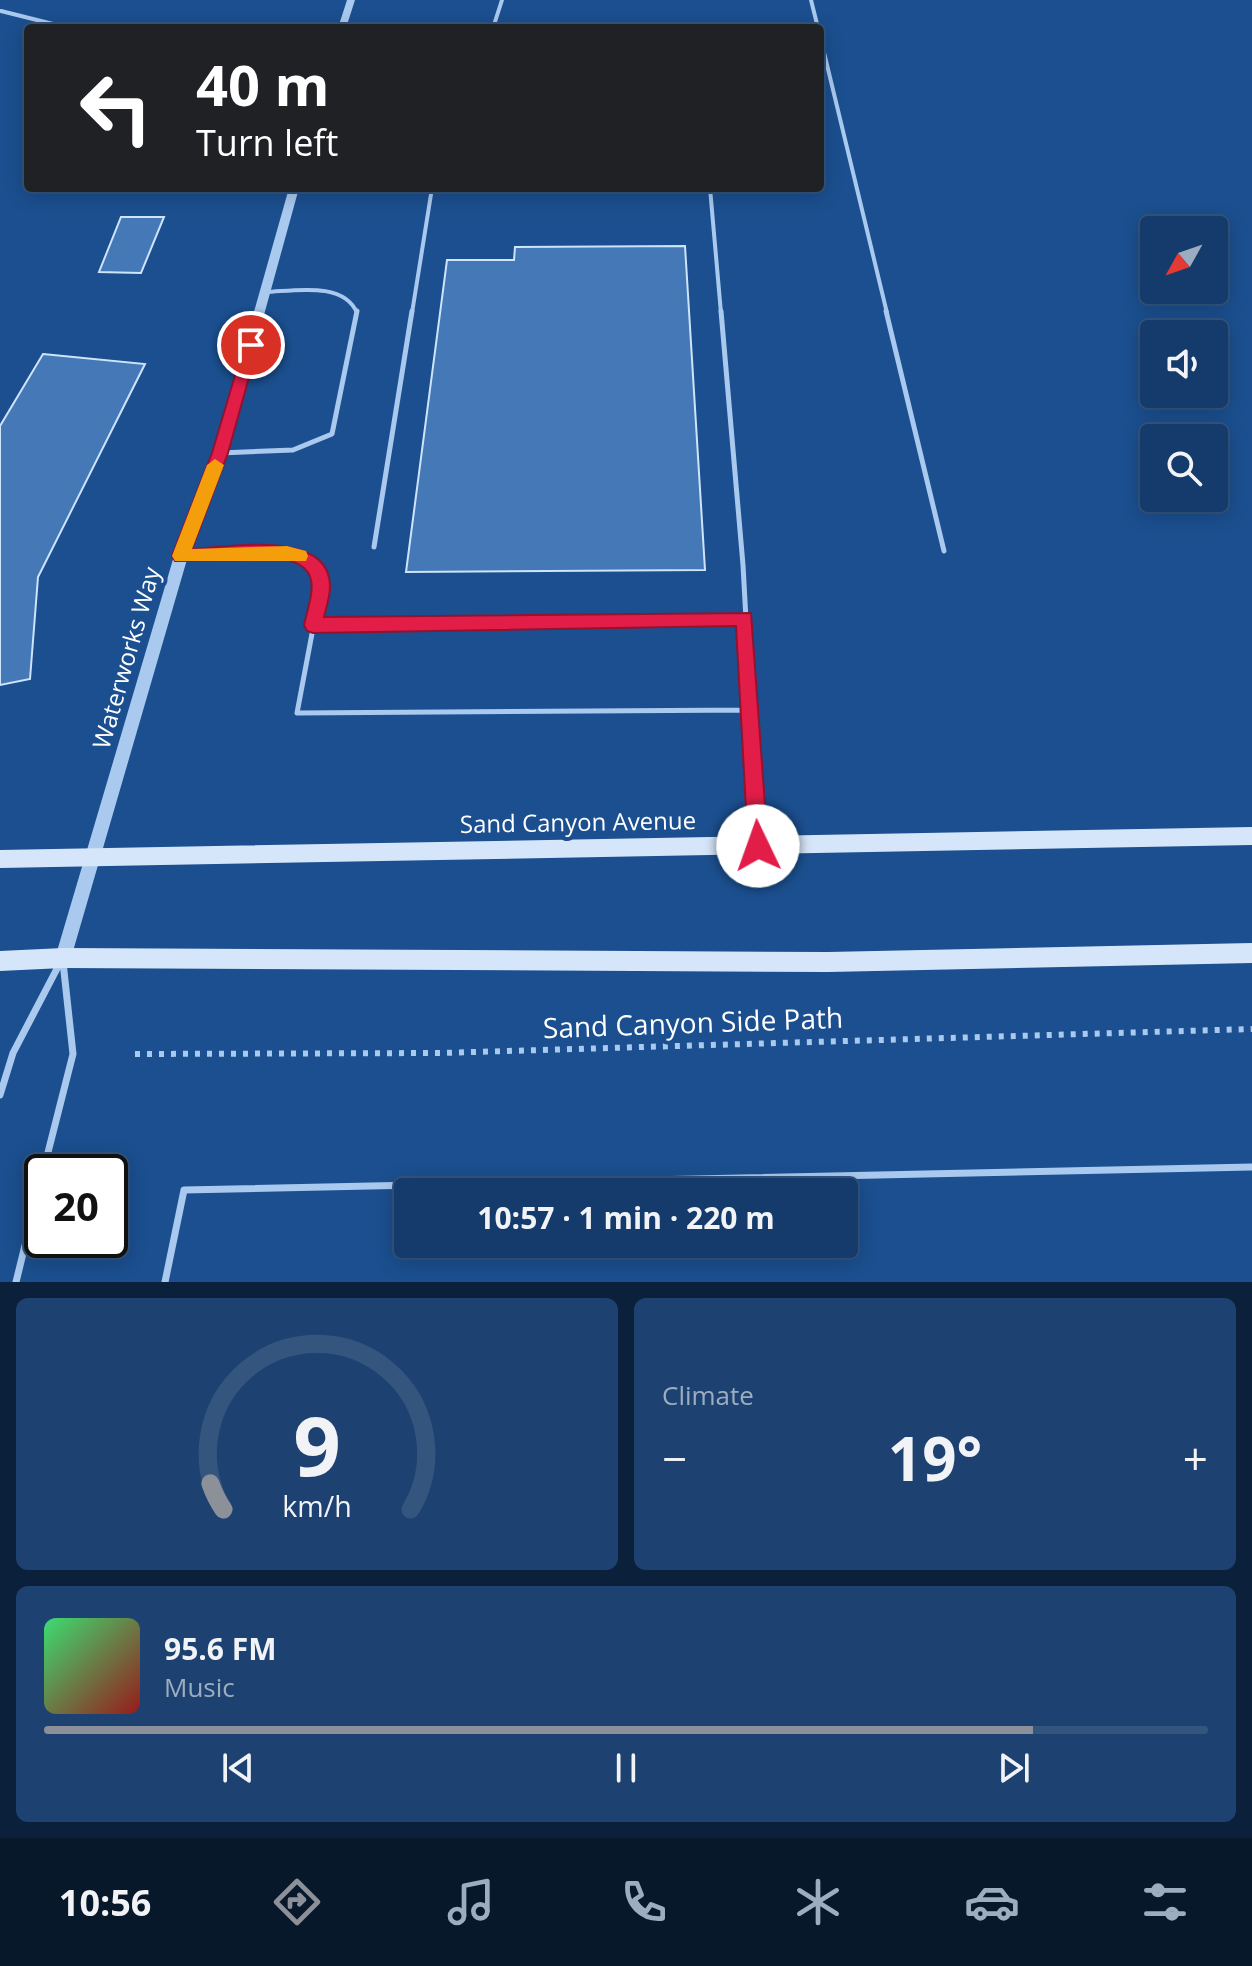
<!DOCTYPE html>
<meta charset="utf-8">
<style>
:root{--surface:#143b6b;--page:#1d4271;--text:#f1f3f6;--muted:#9dadc1;--line:#33557e;--accent:#8c9099}
body{margin:0;font-family:"Open Sans",sans-serif;background:var(--page);color:var(--text);height:100vh;display:flex;flex-direction:column;font-size:30px;white-space:nowrap}
*{box-sizing:border-box;margin:0}
p{font-size:26px;color:var(--muted)}
.icon{flex:none;width:44px;height:44px;fill:none;stroke:currentColor;stroke-width:2;stroke-linecap:round;stroke-linejoin:round}
.map{position:relative;height:1282px;overflow:hidden}
.side{display:flex;flex-direction:column;gap:16px;padding:16px;background:#0b203b;flex:1}
.side>*{flex:none}
.top-card{position:absolute;left:24px;top:24px;width:800px;height:168px;border-radius:8px;box-shadow:0 4px 20px #0003,0 0 0 2px var(--line);background:#202124;color:#fff;overflow:hidden}
.needle{width:52px;rotate:230deg}
.buttons{position:absolute;left:1140px;top:216px;display:grid;gap:16px}
.buttons a{display:grid;place-items:center;width:88px;height:88px;border-radius:8px;background:var(--surface);box-shadow:0 4px 20px #0003,0 0 0 2px var(--line);font-size:40px}
.speed{position:absolute;left:24px;top:1154px;display:flex;gap:16px;font-size:40px;font-weight:700;text-align:center}
.speed>*{display:grid;place-content:center;width:104px;height:104px;border-radius:50%;background:var(--surface);box-shadow:0 4px 20px #0003,0 0 0 2px var(--line);line-height:1}
.speed .limit{border:4px solid #111;border-radius:12px;background:#fff;color:#111}
.pin{position:absolute;display:grid;place-items:center;width:68px;height:68px;color:#fff;margin:-34px;border:4px solid #fff;border-radius:50%;box-shadow:0 2px 8px #0007}
.me{position:absolute;width:88px;margin:-44px;rotate:357deg;stroke-linejoin:round;filter:drop-shadow(0 0 6px #0008)}
.turn{display:flex;align-items:center;gap:28px;height:168px;padding:0 40px;font-size:36px}
.turn .icon{width:104px;height:104px;stroke-width:2.5}
.turn b{display:block;font-size:56px;line-height:68px}
.big{font-size:60px;font-weight:700;line-height:1.1}
.side .widget{flex:1;display:flex;flex-direction:column;justify-content:center;gap:12px;min-width:0;padding:0 28px;border-radius:12px;background:var(--page)}
.side .dial{align-items:center;gap:0}
.dial svg{height:208px;overflow:visible;fill:none;stroke:var(--line);stroke-width:7;stroke-linecap:round;text-anchor:middle}
.dial text{fill:var(--text);stroke:none}
.song{display:flex;align-items:center;gap:24px}
.cover{width:96px;height:96px;border-radius:12px;background:linear-gradient(135deg,hsl(140 70% 55%),hsl(0 70% 35%))}
.played{height:8px;border-radius:4px;background:linear-gradient(90deg,var(--accent) 85%,var(--line) 85%)}
.keys{display:flex;justify-content:space-around;direction:ltr}
.heat{display:flex;justify-content:space-between;align-items:center;font-size:44px;direction:ltr}
.side .tiles{flex:1;display:grid;gap:16px;grid-template-columns:1fr 1fr}
.widget:last-child{grid-column:span 2}
.trip{position:absolute;left:394px;top:1178px;width:464px;height:80px;border-radius:8px;background:var(--surface);box-shadow:0 4px 20px #0003,0 0 0 2px var(--line);font-weight:700;line-height:80px;text-align:center}
.tab-bar{display:flex;height:128px;justify-content:space-around;align-items:center;background:#08182b;color:var(--muted)}
.tab-bar .icon{width:56px;height:56px}
.tab-bar .on{color:var(--accent)}
.tab-bar b{font-size:36px;color:var(--text)}
.map>svg:first-child{display:block}
.building{fill:#4478b7;stroke:#cfe3fa;stroke-width:2}
.lines{fill:none;stroke-linecap:round;stroke-linejoin:round}
.path{stroke:#a9c9ee;stroke-width:6;stroke-dasharray:5 7;stroke-linecap:butt}
.service-far2{stroke:#a9c9ee;stroke-width:4}
.service-far1{stroke:#a9c9ee;stroke-width:5}
.service{stroke:#a9c9ee;stroke-width:7}
.tertiary{fill:#a9c9ee;fill-rule:evenodd}
.secondary{fill:#d6e6fa;fill-rule:evenodd}
.route{fill:#e11d48;stroke:#92132f;stroke-width:2}
.slow{fill:#f59e0b}
.labels{text-anchor:middle;stroke-width:8;stroke-linejoin:round;paint-order:stroke}
.street-label{font-size:24px;fill:#fff;stroke:#1b4f8f}
.near-street-label{font-size:28px;fill:#fff;stroke:#1b4f8f}
</style>
<div class="map">
<svg width="1252" height="1282" viewBox="0 0 1252 1282">
<rect width="100%" height="100%" fill="#1b4f8f"/>
<path class="building" d="M121 217H164L141 273 99 272Z
M685 246 705 570 406 572 447 260H514L515 247Z
M43 354 145 364 38 577 30 679 0 685V426Z"/>
<g class="lines">
<path class="path" d="M135 1054 440 1053 1252 1029"/>
<path class="service-far2" d="M811 0 818 28
M1 11 69 28
M430 28H450
M493 28 502 0
M820 36 887 313
M710 188 721 313
M266 292C294 291 344 281 357 313
M412 313 432 188"/>
<path class="service-far1" d="M721 311 743 565 752 729
M886 311 944 551
M220 453 293 450 332 434 357 311
M374 547 412 311
M181 556C209 555 284 547 305 560 315 566 318 576 321 586L297 713 750 710
M313 625 744 618"/>
<path class="service" d="M752 727 758 842
M0 1095 13 1053 61 961
M43 1172 73 1054 63 962
M16 1282 42 1176
M165 1282 184 1190 1252 1167"/>
<path class="tertiary" d="M347 0H355L346 28H338Z
M289 188H299L226 453 188 556 71 958 69 964 63 966 57 964 55 958 174 556 214 453Z"/>
<path class="secondary" d="M1252 827V845L0 868V850Z
M1252 943V963L828 972 63 968 0 971V951L63 948 828 952Z"/>
</g>
<path class="route" d="M251 340 258 345 228 453 192 549C230 547 331 529 330 587 330 597 326 608 324 617L751 613 768 846 765 853 758 856 751 853 748 846 736 626 313 633 307 631 304 625C310 597 324 569 287 560L175 561 172 556 212 453 244 345Z"/>
<path class="slow" d="M215 459 224 465 192 549 287 546 306 551 308 556 306 561H175L172 556 207 465Z"/>
<g class="labels">
<g class="street-label">
<text transform="translate(127 658) rotate(-74)" y="8">Waterworks Way</text>
<text transform="translate(578 823) rotate(-1)" y="8">Sand Canyon Avenue</text>
</g>
<g class="near-street-label">
<text transform="translate(693 1023) rotate(-2)" y="10">Sand Canyon Side Path</text>
</g>
</g>
</svg>
<div class="buttons">
<a><svg class="needle" viewBox="-14 -14 28 28"><path d="M0-13l5 13h-10z" fill="#e53935"/><path d="M0 13l5-13h-10z" fill="#9dadc1"/></svg></a>
<a><svg class="icon" aria-label="sound" viewBox="0 0 24 24"><path d="M4 9h4l5-4v14l-5-4H4zM17 9q2 3 0 6"/></svg></a>
<a><svg class="icon" aria-label="search" viewBox="0 0 24 24"><circle cx="10" cy="10" r="6"/><path d="M15 15l6 6"/></svg></a>
</div>
<div class="speed"><div class="limit">20</div></div>
<div class="pin" style="left:251px;top:345px;background:#d93025"><svg class="icon" aria-label="arrive" viewBox="0 0 24 24"><path d="M6 21V4h12l-3 4 3 4H6"/></svg></div>
<svg class="me" style="left:758px;top:846px" viewBox="-20 -20 40 40"><circle r="19" fill="#fff"/><path d="M0-13L10 11 0 6-10 11z" fill="#e11d48"/></svg>
<div class="trip">10:57 · 1 min · 220 m</div>
<div class="top-card">
<div class="turn"><svg class="icon" aria-label="left" viewBox="0 0 24 24"><path d="M17 20v-9H6M10 6l-5 5 5 5"/></svg><div><b>40 m</b>Turn left</div></div>
</div>
</div>
<section class="side">
<div class="tiles">
<div class="widget dial"><svg viewBox="0 0 100 80">
<path d="M14 69A42 42 0 1 1 86 69"/>
<path d="M14 69A42 42 0 0 1 9 59" stroke="#8c9099"/>
<text x="50" y="56" font-size="32" font-weight="700">9</text>
<text x="50" y="72" font-size="11">km/h</text>
</svg></div>
<div class="widget"><p>Climate</p>
<div class="heat"><a>−</a><b class="big">19°</b><a>+</a></div>
</div>
<div class="widget">
<div class="song"><i class="cover"></i><div><b>95.6 FM</b><p>Music</p></div></div>
<div class="played"></div>
<div class="keys"><svg class="icon" aria-label="previous" viewBox="0 0 24 24"><path d="M18 5L8 12l10 7zM5 5v14"/></svg><svg class="icon" aria-label="pause" viewBox="0 0 24 24"><path d="M8 5v14M16 5v14"/></svg><svg class="icon" aria-label="next" viewBox="0 0 24 24"><path d="M6 5l10 7-10 7zM19 5v14"/></svg></div>
</div>
</div>
</section>
<nav class="tab-bar">
<b>10:56</b>
<svg class="icon on" aria-label="directions" viewBox="0 0 24 24"><path d="M12 3l9 9-9 9-9-9zM9 14v-3h6M13 9l2 2-2 2"/></svg>
<svg class="icon" aria-label="music" viewBox="0 0 24 24"><path d="M9 18V5l10-2v13"/><circle cx="6" cy="18" r="3"/><circle cx="16" cy="16" r="3"/></svg>
<svg class="icon" aria-label="phone" viewBox="0 0 24 24"><path d="M5 4h4l2 5-3 2q2 4 5 5l2-3 5 2v4C11 20 4 13 5 4z"/></svg>
<svg class="icon" aria-label="climate" viewBox="0 0 24 24"><path d="M12 3v18M4 7l16 10M4 17L20 7"/></svg>
<svg class="icon" aria-label="car" viewBox="0 0 24 24"><path d="M5 17H2v-5l4-1 3-4h7l3 4 3 1v5h-3M9 17h6M6 11h13"/><circle cx="7" cy="17" r="2"/><circle cx="17" cy="17" r="2"/></svg>
<svg class="icon" aria-label="filters" viewBox="0 0 24 24"><path d="M4 7h16M4 17h16"/><circle cx="9" cy="7" r="2"/><circle cx="15" cy="17" r="2"/></svg>
</nav>
